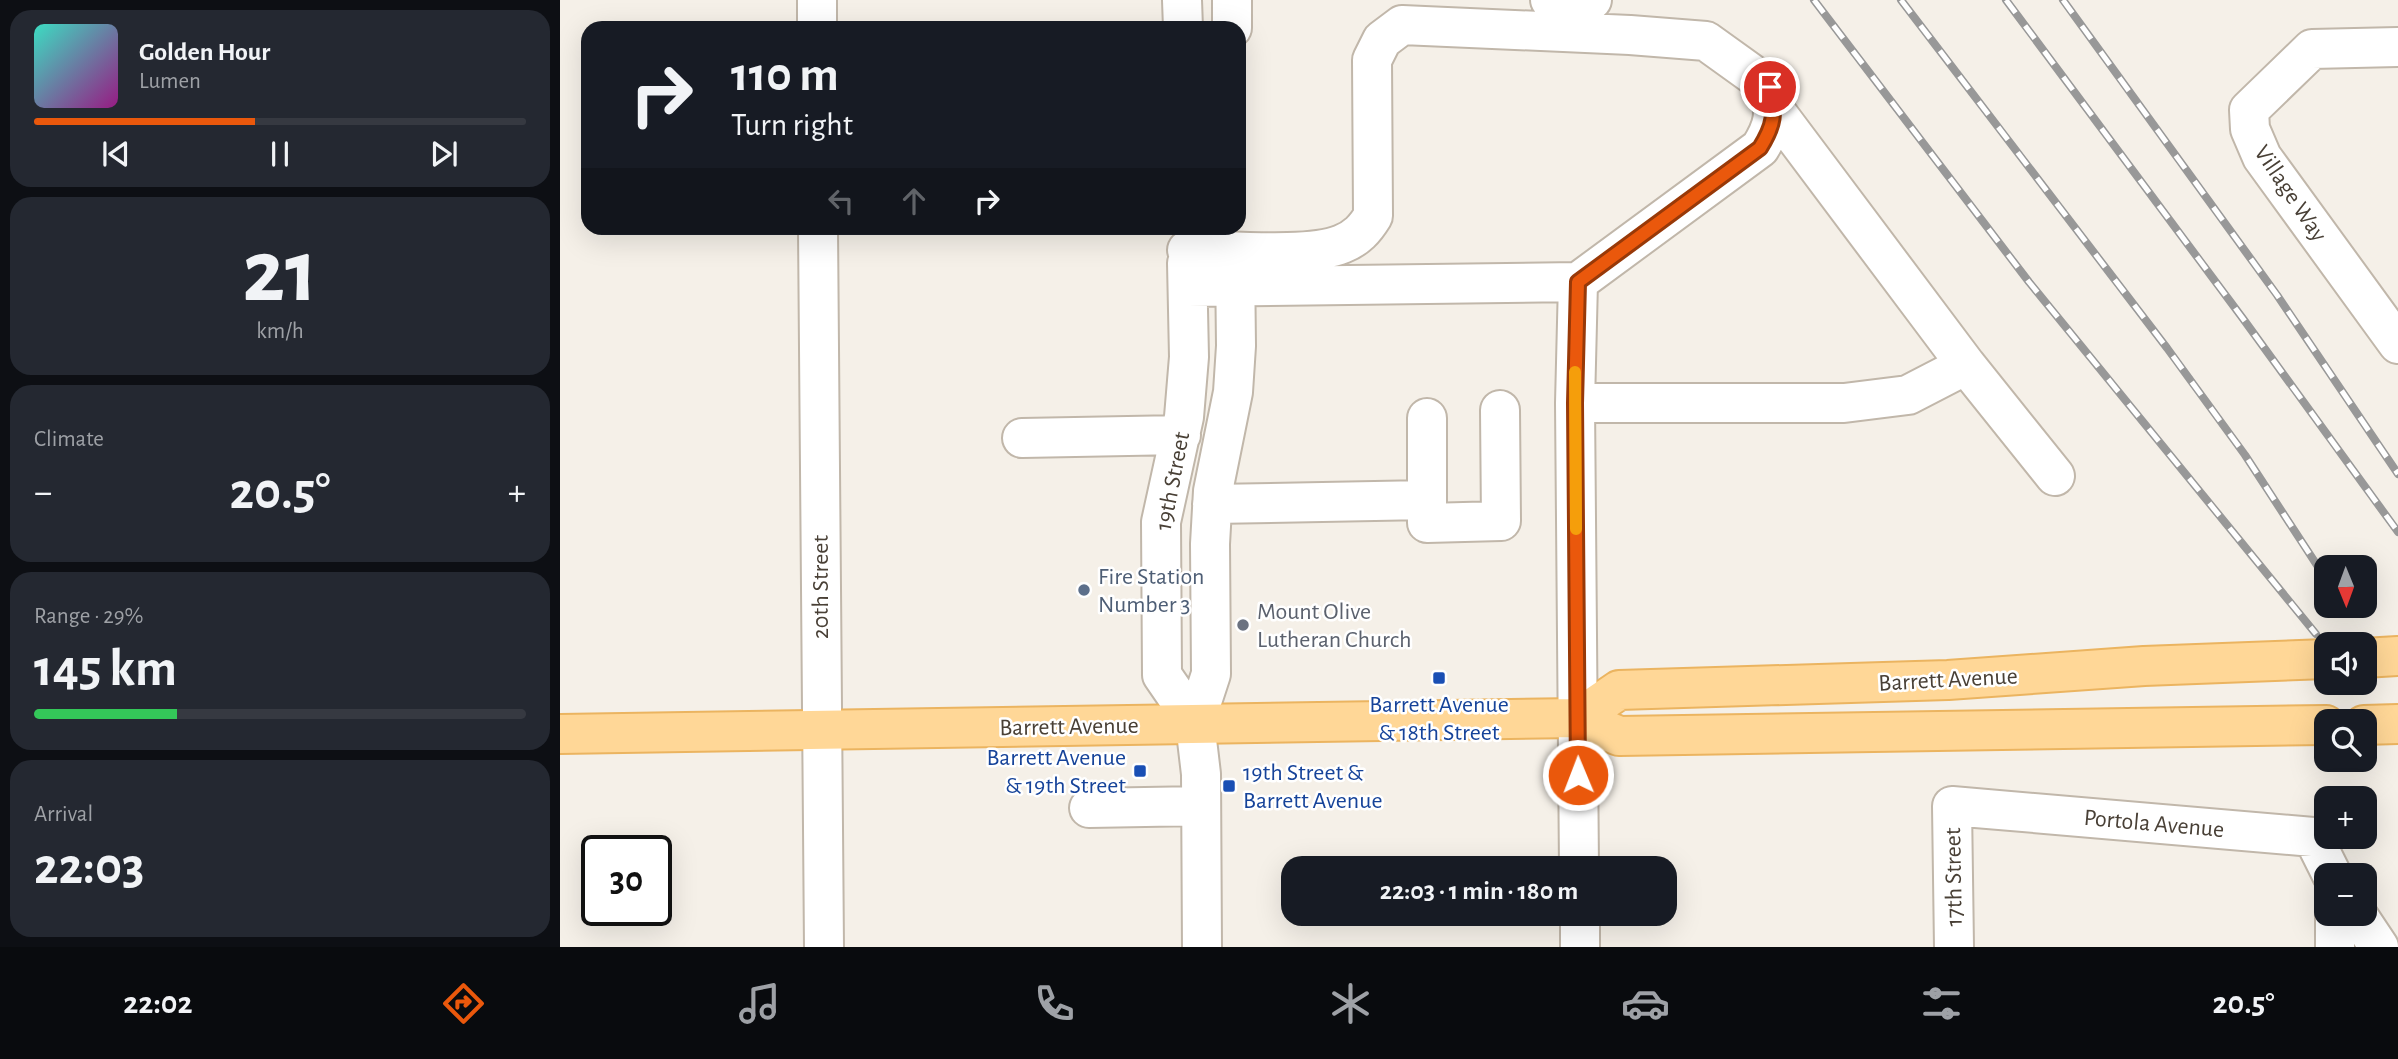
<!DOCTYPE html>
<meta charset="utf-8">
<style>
:root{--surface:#171b24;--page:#242831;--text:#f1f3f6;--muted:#9ea1a6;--line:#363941;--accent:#ea580c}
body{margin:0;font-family:"Alegreya Sans",sans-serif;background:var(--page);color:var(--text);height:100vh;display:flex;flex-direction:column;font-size:26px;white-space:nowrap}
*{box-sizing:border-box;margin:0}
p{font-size:23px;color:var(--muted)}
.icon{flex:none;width:38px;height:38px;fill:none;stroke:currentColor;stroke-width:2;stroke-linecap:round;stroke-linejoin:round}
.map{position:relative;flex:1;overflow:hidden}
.panel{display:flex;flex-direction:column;gap:10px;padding:10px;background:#0d0f14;width:560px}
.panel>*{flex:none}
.hud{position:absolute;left:21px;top:21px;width:665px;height:214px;border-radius:21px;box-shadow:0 7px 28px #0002;background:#171b24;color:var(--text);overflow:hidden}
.needle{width:46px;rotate:179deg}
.fabs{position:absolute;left:1754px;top:555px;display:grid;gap:14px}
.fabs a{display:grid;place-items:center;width:63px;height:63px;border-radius:14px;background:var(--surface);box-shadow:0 7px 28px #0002;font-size:35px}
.speed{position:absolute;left:21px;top:835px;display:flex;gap:14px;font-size:35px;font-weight:700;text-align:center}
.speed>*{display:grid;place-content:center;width:91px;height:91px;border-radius:50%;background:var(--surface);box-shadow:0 7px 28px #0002;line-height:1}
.speed .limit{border:4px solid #111;border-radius:10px;background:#fff;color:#111}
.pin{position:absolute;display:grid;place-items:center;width:60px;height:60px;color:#fff;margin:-30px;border:4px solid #fff;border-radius:50%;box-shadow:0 2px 7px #0007}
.me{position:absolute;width:77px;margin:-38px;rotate:359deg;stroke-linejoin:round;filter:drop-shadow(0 0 5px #0008)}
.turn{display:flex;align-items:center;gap:24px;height:147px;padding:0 35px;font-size:32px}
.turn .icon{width:91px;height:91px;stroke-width:2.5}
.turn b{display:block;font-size:49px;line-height:60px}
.lanes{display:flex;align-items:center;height:66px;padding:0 35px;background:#0003;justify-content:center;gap:35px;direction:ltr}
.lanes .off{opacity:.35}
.big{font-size:52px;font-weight:700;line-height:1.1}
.panel .widget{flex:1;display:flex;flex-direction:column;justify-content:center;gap:10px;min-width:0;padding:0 24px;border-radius:21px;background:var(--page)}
.panel .dial{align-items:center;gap:0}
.dial b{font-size:91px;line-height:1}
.song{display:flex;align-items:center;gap:21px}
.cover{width:84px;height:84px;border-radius:10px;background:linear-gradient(135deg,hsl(170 70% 55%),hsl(310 70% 35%))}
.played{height:7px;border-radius:4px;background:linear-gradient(90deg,var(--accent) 45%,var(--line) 45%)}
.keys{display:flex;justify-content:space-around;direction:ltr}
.heat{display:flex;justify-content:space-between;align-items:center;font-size:38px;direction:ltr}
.charge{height:10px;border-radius:5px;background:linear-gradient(90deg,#34c759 29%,var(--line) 0)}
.trip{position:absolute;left:721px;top:856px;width:396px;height:70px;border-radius:21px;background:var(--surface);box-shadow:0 7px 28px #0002;font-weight:700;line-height:70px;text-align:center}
.tab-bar{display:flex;height:112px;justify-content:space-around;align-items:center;background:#090b0e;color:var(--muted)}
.tab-bar .icon{width:49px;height:49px}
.tab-bar .active{color:var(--accent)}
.tab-bar b{font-size:32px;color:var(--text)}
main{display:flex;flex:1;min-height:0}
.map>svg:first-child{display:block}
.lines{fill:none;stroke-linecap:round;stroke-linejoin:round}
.minor-casing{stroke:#c1b7aa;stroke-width:42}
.major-casing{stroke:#ebb460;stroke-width:42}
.minor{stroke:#fff;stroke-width:38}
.major{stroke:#ffd797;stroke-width:38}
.rail-casing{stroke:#989898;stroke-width:8}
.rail{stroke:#fff;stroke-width:5;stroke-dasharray:16;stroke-linecap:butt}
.route-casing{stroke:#983908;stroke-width:18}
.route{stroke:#ea580c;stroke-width:12}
.slow{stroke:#f59e0b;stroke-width:12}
.service-dot{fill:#5c6f8a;stroke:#fff;stroke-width:2.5}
.worship-dot{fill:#6b7280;stroke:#fff;stroke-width:2.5}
.transit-dot{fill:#1a4fb4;stroke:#fff;stroke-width:2.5}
.labels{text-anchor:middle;stroke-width:5;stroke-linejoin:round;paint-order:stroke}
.street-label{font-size:24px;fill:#494036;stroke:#fff}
.service-label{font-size:24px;fill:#4e5e75;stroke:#fff;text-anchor:start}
.worship-label{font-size:24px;fill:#5b616d;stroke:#fff;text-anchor:start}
.transit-label{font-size:24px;fill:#164399;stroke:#fff}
</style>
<main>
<section class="panel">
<div class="widget">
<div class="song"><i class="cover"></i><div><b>Golden Hour</b><p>Lumen</p></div></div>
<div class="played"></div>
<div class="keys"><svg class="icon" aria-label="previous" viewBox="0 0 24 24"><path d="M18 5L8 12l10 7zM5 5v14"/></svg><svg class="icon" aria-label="pause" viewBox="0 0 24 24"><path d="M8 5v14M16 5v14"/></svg><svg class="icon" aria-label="next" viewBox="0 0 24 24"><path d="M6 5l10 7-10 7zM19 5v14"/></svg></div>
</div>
<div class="widget dial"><b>21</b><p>km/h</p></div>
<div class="widget"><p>Climate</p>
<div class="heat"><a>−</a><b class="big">20.5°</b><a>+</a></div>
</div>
<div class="widget"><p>Range · 29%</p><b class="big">145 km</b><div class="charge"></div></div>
<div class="widget"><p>Arrival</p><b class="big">22:03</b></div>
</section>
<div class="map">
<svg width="1838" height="947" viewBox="0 0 1838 947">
<rect width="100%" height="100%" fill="#f5f0e8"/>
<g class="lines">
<defs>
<path id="minor" d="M257 0V28
M622 0 623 28
M672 0V28
M990 0C1004 7 1018 7 1032 0
M1838 47 1752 49 1689 110 1690 129 1702 157 1838 344
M258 228 264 947
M627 250C666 250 749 258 782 244 797 238 805 229 813 216L812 60 822 40 842 25 1070 35 1146 41 1210 87C1215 114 1215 124 1200 148L1018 282 628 287
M627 263 629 357 624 417 601 522 602 675 635 723
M1018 282 1015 403 1019 868
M1406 365 1495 476
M1015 403H1284L1348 395 1406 365 1214 109
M462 438 621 435
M867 500V523L941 521 940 410
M652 504 867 500V418
M529 808 641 806
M1020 914V947
M1775 914V947
M1797 914 1819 947
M642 947 641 774 635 723 651 674 650 544 653 491 673 392 676 346 675 261
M1394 947 1392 806 1753 837 1772 875"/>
<path id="major" d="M1804 658 1838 656
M1018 718 1059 690 1388 680 1584 666 1766 659
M1804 725 1838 724
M0 734 1018 718 1059 736 1766 725"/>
</defs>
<use href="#minor" class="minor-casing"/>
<use href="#major" class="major-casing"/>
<use href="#minor" class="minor"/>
<use href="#major" class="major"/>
<defs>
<path id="rail" d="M1254 0 1469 282 1756 634
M1341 0 1607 348 1685 455 1766 579
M1446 0 1684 320 1838 532
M1503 0 1717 295 1838 474"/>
</defs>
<use href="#rail" class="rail-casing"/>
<use href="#rail" class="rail"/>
</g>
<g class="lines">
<defs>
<path id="route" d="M1018 775 1015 403 1018 282 1200 148C1215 124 1215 114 1210 87"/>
</defs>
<use href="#route" class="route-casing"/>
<use href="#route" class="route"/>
<path class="slow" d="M1015 372 1016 529"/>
</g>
<circle class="service-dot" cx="524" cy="590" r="7"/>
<circle class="worship-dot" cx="683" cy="625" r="7"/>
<g class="transit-dot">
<rect x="872" y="671" width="14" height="14" rx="3.5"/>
<rect x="573" y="764" width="14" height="14" rx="3.5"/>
<rect x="662" y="779" width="14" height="14" rx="3.5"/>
</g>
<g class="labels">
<g class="street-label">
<text transform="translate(1731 193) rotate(56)" y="8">Village Way</text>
<text transform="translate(612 481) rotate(-79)" y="8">19th Street</text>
<text transform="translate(260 587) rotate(-90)" y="8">20th Street</text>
<text transform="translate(1388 679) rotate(-3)" y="8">Barrett Avenue</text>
<text transform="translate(509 726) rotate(-1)" y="8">Barrett Avenue</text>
<text transform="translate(1594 823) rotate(5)" y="8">Portola Avenue</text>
<text transform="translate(1393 877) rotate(-91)" y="8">17th Street</text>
</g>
<g class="service-label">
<text x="538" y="584">Fire Station<tspan x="538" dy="28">Number 3</tspan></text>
</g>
<g class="worship-label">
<text x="697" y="619">Mount Olive<tspan x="697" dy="28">Lutheran Church</tspan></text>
</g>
<g class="transit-label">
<text x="879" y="712">Barrett Avenue<tspan x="879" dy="28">&amp; 18th Street</tspan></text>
<text x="566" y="765" text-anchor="end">Barrett Avenue<tspan x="566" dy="28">&amp; 19th Street</tspan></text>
<text x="683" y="780" text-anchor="start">19th Street &amp;<tspan x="683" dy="28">Barrett Avenue</tspan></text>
</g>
</g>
</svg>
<div class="fabs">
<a><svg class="needle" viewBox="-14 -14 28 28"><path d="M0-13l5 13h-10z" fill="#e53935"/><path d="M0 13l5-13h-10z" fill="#9ea1a6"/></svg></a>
<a><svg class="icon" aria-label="sound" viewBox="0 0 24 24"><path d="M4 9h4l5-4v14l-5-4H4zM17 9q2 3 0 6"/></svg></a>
<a><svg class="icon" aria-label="search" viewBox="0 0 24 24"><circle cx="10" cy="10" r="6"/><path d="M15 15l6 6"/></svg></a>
<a>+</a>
<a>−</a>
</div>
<div class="speed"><div class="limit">30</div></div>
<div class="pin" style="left:1210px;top:87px;background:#d93025"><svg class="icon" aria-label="arrive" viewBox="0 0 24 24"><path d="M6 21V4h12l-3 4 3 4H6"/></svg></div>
<svg class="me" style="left:1018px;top:775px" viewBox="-20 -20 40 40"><circle r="17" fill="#ea580c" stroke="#fff" stroke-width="3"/><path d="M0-11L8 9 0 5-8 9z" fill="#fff"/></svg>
<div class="trip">22:03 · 1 min · 180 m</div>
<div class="hud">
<div class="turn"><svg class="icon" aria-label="right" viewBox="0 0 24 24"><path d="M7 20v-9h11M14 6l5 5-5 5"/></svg><div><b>110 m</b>Turn right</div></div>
<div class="lanes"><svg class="icon off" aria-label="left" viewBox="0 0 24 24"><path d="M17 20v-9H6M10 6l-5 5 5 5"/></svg><svg class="icon off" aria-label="ahead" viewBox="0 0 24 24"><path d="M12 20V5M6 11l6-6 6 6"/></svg><svg class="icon" aria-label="right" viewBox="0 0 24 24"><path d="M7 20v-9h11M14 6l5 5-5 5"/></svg></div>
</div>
</div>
</main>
<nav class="tab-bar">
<b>22:02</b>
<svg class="icon active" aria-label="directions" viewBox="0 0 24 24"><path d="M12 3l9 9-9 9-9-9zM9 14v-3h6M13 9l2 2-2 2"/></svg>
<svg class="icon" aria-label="music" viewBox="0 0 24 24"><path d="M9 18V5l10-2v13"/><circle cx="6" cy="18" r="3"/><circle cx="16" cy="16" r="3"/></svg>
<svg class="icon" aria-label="phone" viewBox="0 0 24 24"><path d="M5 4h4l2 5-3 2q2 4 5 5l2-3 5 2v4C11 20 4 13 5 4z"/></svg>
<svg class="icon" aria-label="climate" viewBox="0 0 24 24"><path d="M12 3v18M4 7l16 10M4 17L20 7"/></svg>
<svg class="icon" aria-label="car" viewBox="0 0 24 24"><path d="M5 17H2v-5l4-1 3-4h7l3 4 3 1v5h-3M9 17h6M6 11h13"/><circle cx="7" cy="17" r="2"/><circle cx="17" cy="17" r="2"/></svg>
<svg class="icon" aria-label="filters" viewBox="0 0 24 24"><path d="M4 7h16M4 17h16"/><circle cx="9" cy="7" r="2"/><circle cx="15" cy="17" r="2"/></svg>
<b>20.5°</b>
</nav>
